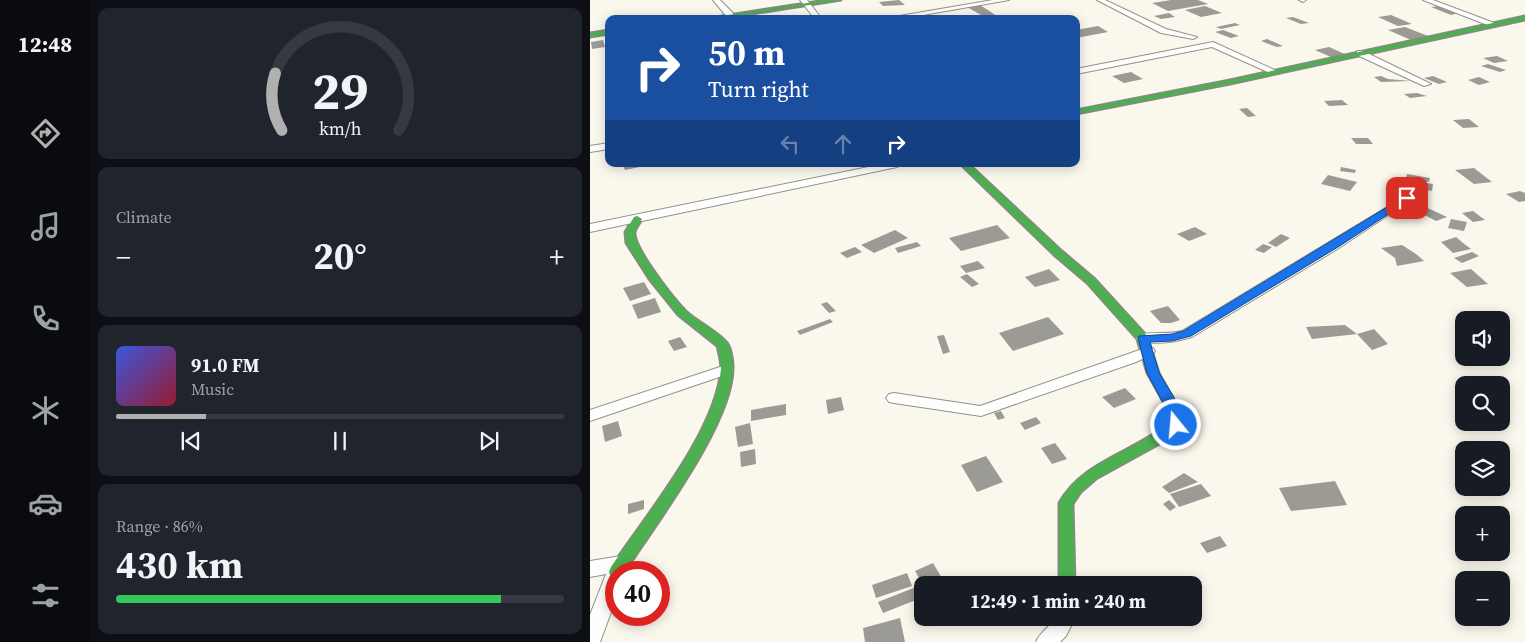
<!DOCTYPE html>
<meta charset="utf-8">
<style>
:root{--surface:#171b24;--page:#20242c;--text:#f1f3f6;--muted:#9ea1a6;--line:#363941;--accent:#afb0af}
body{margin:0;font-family:"Source Serif 4",serif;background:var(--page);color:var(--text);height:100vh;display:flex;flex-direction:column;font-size:19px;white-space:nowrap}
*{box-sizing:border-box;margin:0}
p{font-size:16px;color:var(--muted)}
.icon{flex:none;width:28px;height:28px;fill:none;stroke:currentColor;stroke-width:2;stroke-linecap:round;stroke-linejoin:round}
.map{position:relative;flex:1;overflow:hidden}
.sheet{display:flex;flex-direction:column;gap:8px;padding:8px;background:#0d0f14;width:500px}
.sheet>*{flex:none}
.top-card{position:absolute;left:15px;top:15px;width:475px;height:152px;border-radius:10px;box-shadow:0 2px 12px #0003;background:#1a4fa0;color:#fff;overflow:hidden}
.fabs{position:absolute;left:865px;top:311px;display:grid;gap:10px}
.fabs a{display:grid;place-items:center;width:55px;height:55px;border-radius:10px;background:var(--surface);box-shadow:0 2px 12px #0003;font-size:25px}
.speed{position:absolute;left:15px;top:561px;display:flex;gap:10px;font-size:25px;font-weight:700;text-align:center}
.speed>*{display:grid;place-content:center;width:65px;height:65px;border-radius:50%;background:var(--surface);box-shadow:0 2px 12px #0003;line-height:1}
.speed .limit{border:8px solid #d22;background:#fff;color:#111}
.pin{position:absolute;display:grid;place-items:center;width:42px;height:42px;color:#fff;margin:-21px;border-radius:10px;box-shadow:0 2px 8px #0006}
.me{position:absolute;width:55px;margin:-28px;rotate:343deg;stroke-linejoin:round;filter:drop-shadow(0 0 4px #0008)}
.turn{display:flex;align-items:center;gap:18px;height:105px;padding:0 20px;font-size:22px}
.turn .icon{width:65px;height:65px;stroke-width:2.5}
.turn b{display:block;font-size:35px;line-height:42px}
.lanes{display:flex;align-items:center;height:48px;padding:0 20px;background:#0003;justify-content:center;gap:25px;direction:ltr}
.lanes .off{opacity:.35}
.big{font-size:38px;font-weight:700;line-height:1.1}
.sheet .widget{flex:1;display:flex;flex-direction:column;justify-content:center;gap:8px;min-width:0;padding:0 18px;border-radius:10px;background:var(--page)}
.sheet .dial{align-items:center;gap:0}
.dial svg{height:130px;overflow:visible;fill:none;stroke:var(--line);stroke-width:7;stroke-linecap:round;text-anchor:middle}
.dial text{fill:var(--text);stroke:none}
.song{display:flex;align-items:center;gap:15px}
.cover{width:60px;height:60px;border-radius:8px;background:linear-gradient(135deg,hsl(230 70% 55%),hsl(350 70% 35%))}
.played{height:5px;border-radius:2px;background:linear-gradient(90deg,var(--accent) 20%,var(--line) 20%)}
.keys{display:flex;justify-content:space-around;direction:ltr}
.heat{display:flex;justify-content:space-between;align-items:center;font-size:28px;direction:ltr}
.charge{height:8px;border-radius:4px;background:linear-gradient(90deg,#34c759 86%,var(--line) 0)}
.trip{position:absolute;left:324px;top:576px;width:288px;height:50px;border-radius:10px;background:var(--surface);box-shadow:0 2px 12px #0003;font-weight:700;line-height:50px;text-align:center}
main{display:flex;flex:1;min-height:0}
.dock{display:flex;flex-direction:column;width:90px;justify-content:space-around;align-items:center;background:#090b0e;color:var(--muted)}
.dock .icon{width:35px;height:35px}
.dock .selected{color:var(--accent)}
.dock b{font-size:22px;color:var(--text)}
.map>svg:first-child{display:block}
.building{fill:#9c9a94}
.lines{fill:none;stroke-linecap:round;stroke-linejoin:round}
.street-casing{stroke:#92918c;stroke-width:2}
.fast-casing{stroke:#898883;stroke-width:3}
.street{fill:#fefefc;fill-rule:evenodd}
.fast{fill:#4caf50;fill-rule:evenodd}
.route{fill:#1a73e8;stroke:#114b97}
</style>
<main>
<nav class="dock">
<b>12:48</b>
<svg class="icon selected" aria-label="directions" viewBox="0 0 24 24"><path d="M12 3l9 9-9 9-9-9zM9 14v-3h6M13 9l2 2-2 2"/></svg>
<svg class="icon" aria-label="music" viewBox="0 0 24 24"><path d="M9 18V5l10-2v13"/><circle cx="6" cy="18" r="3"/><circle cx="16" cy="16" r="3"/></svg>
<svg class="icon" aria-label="phone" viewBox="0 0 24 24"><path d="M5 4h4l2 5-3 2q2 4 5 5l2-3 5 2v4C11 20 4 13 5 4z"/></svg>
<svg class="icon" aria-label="climate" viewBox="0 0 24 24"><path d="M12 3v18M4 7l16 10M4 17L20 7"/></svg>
<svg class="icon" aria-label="car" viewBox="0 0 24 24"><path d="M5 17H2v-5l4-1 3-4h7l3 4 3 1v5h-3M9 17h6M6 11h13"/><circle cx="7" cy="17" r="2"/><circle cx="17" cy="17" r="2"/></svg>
<svg class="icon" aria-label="filters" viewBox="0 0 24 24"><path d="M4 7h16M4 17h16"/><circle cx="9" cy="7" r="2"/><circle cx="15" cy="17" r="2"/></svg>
</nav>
<section class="sheet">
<div class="widget dial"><svg viewBox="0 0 100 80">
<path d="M14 69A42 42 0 1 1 86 69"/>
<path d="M14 69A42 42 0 0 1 10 34" stroke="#afb0af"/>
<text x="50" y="56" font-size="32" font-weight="700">29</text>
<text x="50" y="72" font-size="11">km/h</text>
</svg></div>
<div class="widget"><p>Climate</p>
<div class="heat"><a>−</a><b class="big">20°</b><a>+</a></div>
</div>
<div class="widget">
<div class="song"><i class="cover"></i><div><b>91.0 FM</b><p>Music</p></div></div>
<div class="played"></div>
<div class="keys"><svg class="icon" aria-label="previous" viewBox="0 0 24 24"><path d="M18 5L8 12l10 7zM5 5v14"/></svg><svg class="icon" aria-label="pause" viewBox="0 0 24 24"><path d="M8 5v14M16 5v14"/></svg><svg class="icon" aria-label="next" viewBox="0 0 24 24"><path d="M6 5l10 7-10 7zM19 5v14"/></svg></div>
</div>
<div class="widget"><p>Range · 86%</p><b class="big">430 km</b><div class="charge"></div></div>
</section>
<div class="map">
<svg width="935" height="642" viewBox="0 0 935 642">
<rect width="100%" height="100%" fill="#faf8ed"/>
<path class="building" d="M309 0 315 5 293 6 289 2Z
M581 0H608L618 4 578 11 562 3Z
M390 5 410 18 398 19 377 7Z
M615 6 632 13 611 17 595 10Z
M848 6 868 13 861 15 841 7Z
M579 13 585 17 571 19 564 16Z
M801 15 822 24 808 26 788 17Z
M703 17 719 23 711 24 696 18Z
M645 23 650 25 631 29 626 27Z
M508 26 518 32 486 38V30Z
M815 27 838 36 821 40 798 30Z
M633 30 649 36 641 38 625 32Z
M677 39 693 46 687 47 671 41Z
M13 40 15 47 2 49 1 42Z
M739 47 757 55 743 58 725 50Z
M907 56 918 61 904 63 893 58Z
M898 64 916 70 910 72 891 66Z
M541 72 553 79 534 83 522 76Z
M791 76 798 79 821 81 791 82 784 77Z
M843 76 857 82 849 84 834 78Z
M889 77 900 82 889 85 878 80Z
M827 93 837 96 820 98 814 94Z
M752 100 758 105 739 106 734 101Z
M657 108 666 116 658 117 649 109Z
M879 119 889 127 873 128 863 120Z
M761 138H778L783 144H766Z
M32 164H59V165L35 170Z
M751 167 766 170 765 173 750 171Z
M884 168 902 182 884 184 865 170Z
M817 174 840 178 839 182 816 178Z
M738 175 767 182 760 191 731 184Z
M815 180 843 184 842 191 814 186Z
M930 191 935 193V201L929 202 916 194Z
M827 203 857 217 846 221 831 213 821 214 811 209Z
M883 211 895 220 883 222 872 213Z
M861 219 877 222 874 231 858 228Z
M407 225 420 238 371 251 359 238Z
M605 227 617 234 599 241 587 234Z
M305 230 318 238 284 253 271 245Z
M691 234 700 238 686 247 678 243Z
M866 237 873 243 881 249 863 253 851 242Z
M327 242 331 246 308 253 305 248Z
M673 244 682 247 674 253 665 250Z
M812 245 826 254 834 261 807 266 805 258 791 248Z
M265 247 272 252 257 258 250 253Z
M882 252 889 256 872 263 864 258Z
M388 261 395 268 376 273 370 266Z
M459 269 470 280 445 287 435 277Z
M881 269 898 284 877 287 860 273Z
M377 274 389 284 382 287 370 277Z
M54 282 61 294 40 301 33 288Z
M65 298 71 312 48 319 42 305Z
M237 302 246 311 239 313 231 304Z
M578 306 590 320 581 323H571L560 311Z
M458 317 474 334 423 351 409 333Z
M240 319 243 322 210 335 207 331Z
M755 325 767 334 784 329 798 344 782 350 767 334 722 339 716 327Z
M354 335 360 352 353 354 347 336Z
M90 337 97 347 84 351 78 341Z
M535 388 546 399 524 408 512 397Z
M251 397 254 410 238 414 236 400Z
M196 404V415L161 421V410Z
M411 411 415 418 408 420 404 413Z
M446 417 451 423 435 430 430 423Z
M28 421 32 436 15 442 12 426Z
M160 423 163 444 148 447 145 427Z
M465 443 477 459 462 464 451 448Z
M165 449 166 464 151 467 150 452Z
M396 456 413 482 387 492 371 465Z
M594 473 608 482 579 493 572 487Z
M745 481 757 505 701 511 689 488Z
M611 484 621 496 589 507 580 494Z
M54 500V509L38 514V504Z
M579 500 586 507 580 511 573 504Z
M630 536 637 546 617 553 610 543Z
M343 563 356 585H333L325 571Z
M317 573 322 586 286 598 282 585Z
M326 587 331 598 293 613 288 602Z
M310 618 315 642H275L273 628Z"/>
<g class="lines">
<defs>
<path id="street" d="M123 0H130L143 13V17H137Z
M210 0H217L232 19H225Z
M403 0H419L310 19H292Z
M507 0H515L576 29 607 37 603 39 571 33Z
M709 0H716L713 2Z
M833 0H843L907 24 900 26Z
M623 42 689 72 682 74 622 47 486 74V69Z
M767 51H773L841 84 834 86 767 55Z
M19 143V149L0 152V146Z
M293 164H312L307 167 0 232V224Z
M817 195 821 196 823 198 821 200 749 248 602 337C585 342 566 345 548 341L546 338 548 335C562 331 577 335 592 331Z
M558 347 563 348 565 351 563 354 546 362 391 416 304 403 299 402 296 398 299 394 304 393 390 406Z
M136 365 141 367 143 370 141 373 0 421V410Z
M31 556 38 559 40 564 38 569 34 571 35 572H26V599L10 642H0V615L16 574 0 577V561Z
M465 618H485L476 636 470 642H446C450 632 460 627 465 618Z"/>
<path id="fast" d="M236 0H251L130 19H113Z
M935 16V20L640 84 486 114V110L640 80Z
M19 30V34L0 37V33Z
M370 164H379L472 251 505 279 557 336 569 373 592 414 593 425 591 428 575 441 506 479 491 492 483 504 485 585H469V503C492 461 544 452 579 423L580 414 557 373 547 339 497 283 464 255Z
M47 216 52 219C50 223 46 228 45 232 43 247 84 299 96 311 106 321 131 333 138 344 141 349 143 360 143 366 145 421 65 525 35 572H26V578L21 577 19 572 21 567C56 515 126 431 131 369 131 361 129 354 127 346L88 315 59 279 36 243 35 232 44 217Z"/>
</defs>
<use href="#street" class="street-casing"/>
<use href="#fast" class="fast-casing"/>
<use href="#street" class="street"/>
<use href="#fast" class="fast"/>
</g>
<path class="route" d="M817 195 821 198 820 200 748 247 601 336 582 341 560 342C563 352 566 362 569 372 575 386 599 413 591 428H581L579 414 557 373 548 338 549 336 582 334 593 331Z"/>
</svg>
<div class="fabs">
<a><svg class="icon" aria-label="sound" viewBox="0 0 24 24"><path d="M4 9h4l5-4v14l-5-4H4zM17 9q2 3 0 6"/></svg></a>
<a><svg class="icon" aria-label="search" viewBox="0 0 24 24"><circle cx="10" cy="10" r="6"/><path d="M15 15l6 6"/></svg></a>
<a><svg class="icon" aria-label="layers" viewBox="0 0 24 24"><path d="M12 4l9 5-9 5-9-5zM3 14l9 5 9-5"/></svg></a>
<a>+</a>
<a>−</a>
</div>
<div class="speed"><div class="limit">40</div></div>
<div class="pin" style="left:817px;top:198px;background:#d93025"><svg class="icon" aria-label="arrive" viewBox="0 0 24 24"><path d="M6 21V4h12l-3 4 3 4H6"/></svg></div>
<svg class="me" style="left:586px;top:425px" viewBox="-20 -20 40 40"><circle r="17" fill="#1a73e8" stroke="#fff" stroke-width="3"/><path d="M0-11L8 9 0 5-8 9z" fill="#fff"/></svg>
<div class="trip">12:49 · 1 min · 240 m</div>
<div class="top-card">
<div class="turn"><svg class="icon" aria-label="right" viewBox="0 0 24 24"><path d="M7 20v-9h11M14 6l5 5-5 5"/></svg><div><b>50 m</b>Turn right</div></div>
<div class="lanes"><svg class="icon off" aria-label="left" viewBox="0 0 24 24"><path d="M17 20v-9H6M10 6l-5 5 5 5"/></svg><svg class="icon off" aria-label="ahead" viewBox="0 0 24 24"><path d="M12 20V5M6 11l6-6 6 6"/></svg><svg class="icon" aria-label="right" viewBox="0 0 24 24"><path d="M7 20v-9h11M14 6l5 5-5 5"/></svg></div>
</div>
</div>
</main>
